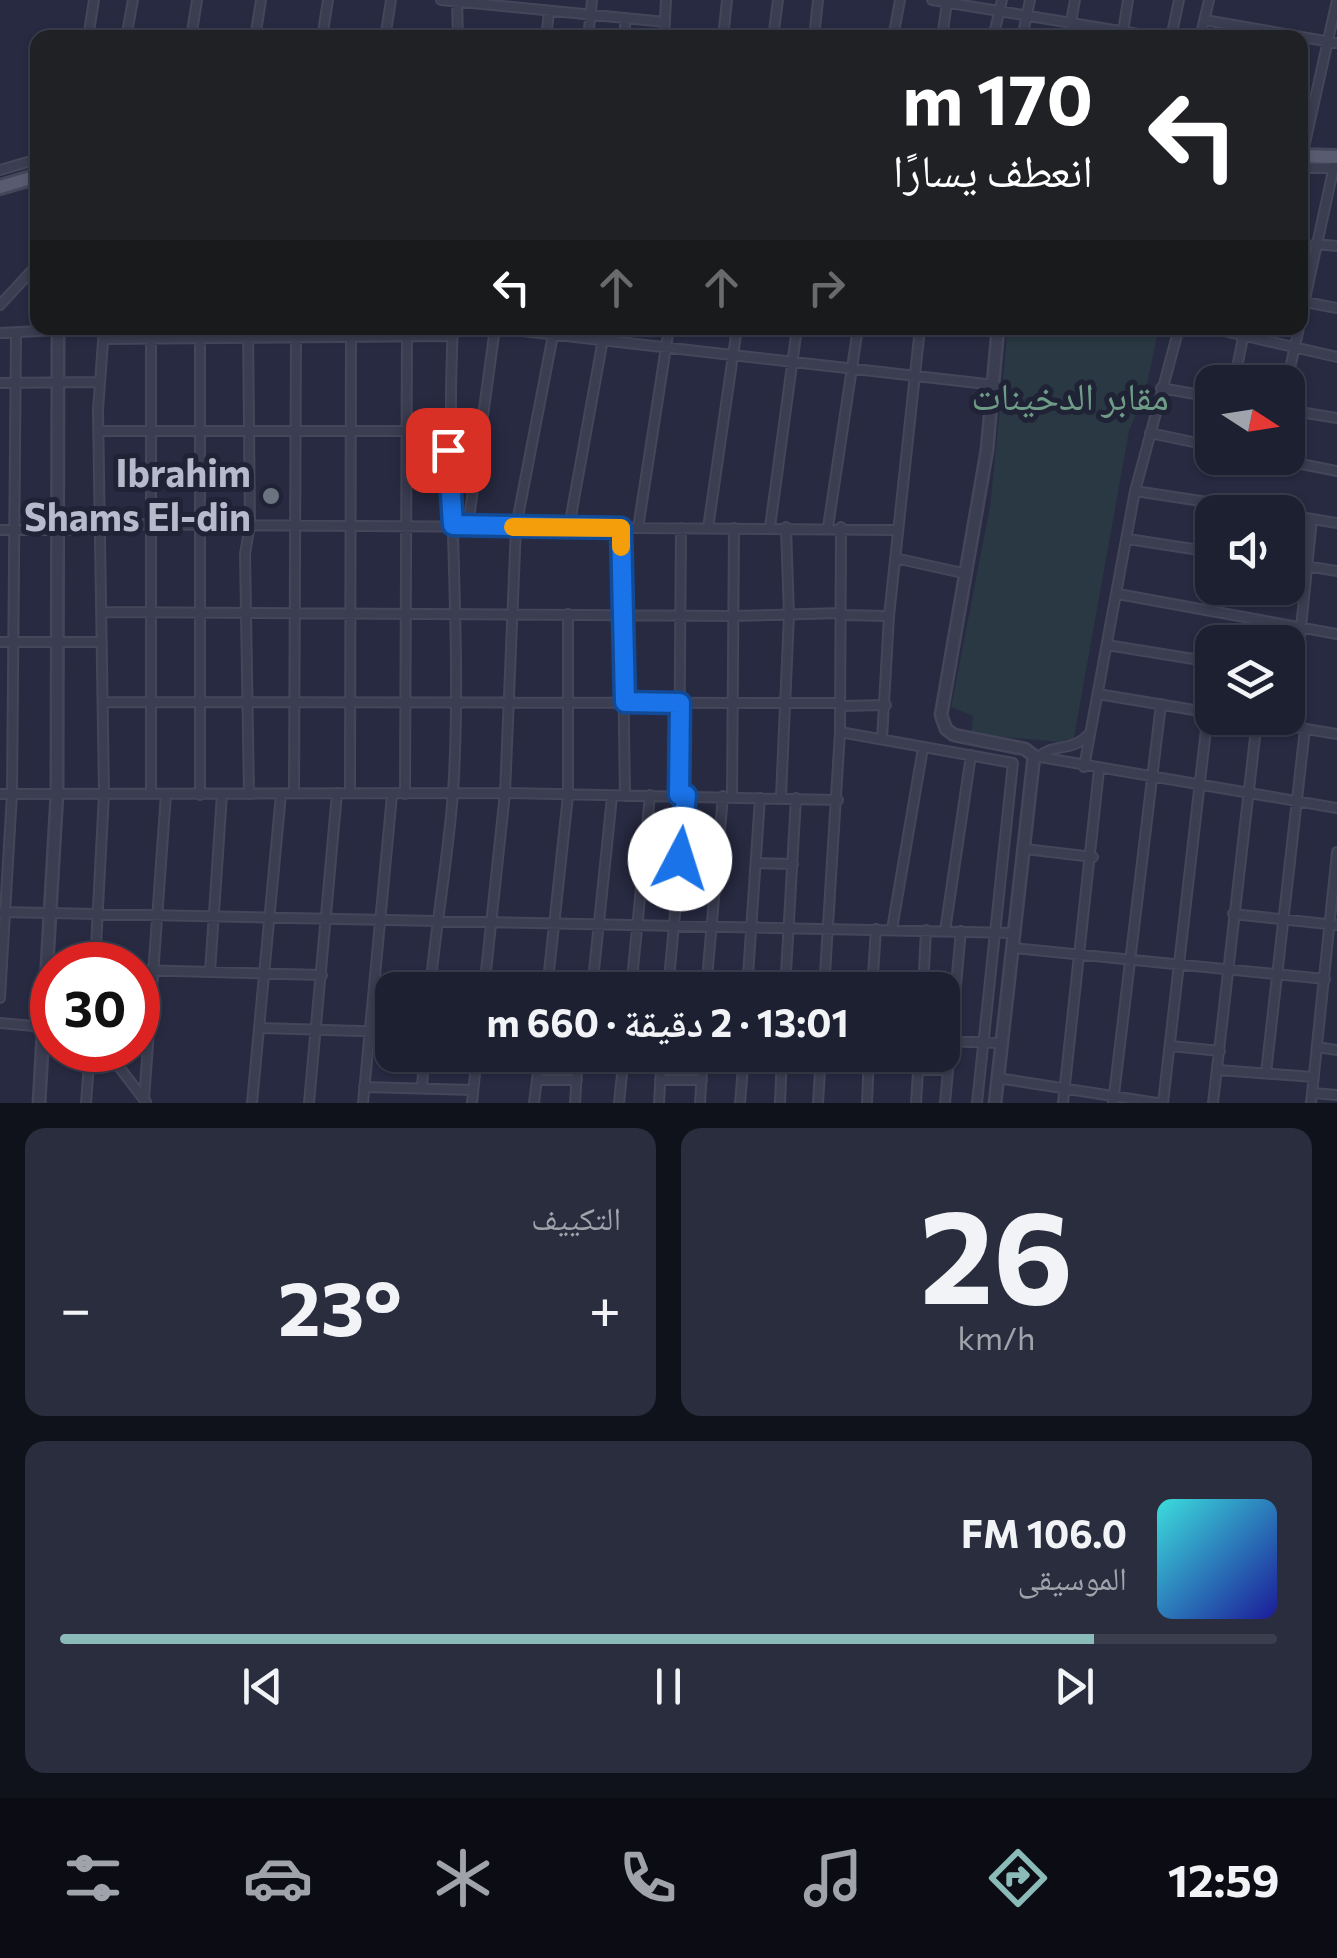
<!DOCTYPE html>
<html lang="ar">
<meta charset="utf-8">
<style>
:root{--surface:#1d2031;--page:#2a2d3d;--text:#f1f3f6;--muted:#a0a3ab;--line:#3b3e4d;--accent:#8bbbb9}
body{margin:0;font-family:Commissioner,"Noto Naskh Arabic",sans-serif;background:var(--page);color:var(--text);direction:rtl;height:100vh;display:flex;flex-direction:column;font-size:38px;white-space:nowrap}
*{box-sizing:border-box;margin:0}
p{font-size:32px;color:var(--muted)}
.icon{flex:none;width:55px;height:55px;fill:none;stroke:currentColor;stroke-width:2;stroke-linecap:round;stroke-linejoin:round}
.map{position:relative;height:1103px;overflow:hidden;direction:ltr}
.drawer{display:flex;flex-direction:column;gap:25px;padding:25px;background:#10121b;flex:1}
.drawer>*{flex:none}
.guide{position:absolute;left:30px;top:30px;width:1278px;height:305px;border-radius:20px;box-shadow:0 2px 8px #0004,0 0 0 2px var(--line);direction:rtl;background:#202124;color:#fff;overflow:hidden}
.needle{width:65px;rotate:102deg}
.fabs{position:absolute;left:1195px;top:365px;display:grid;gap:20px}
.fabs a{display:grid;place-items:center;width:110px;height:110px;border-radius:20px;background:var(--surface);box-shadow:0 2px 8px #0004,0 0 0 2px var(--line);font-size:50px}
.speed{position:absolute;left:30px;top:942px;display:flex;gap:20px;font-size:50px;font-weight:700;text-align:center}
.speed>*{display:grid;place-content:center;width:130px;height:130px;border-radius:50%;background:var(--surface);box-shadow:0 2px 8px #0004,0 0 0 2px var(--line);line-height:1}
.speed .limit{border:15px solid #d22;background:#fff;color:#111}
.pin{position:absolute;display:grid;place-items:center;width:85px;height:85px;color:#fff;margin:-42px;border-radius:20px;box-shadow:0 5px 15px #0006}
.me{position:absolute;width:110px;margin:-55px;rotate:5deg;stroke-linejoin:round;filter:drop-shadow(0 0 8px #0008)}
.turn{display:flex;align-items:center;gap:35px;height:210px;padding:0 50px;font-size:45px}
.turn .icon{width:130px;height:130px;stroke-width:2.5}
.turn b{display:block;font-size:70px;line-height:85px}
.lanes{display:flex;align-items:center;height:95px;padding:0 50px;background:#0003;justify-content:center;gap:50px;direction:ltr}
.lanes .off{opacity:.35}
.big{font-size:75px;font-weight:700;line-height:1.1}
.drawer .tile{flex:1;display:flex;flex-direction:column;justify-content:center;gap:15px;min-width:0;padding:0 35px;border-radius:20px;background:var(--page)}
.drawer .dial{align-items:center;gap:0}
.dial b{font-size:130px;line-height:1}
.song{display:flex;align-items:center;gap:30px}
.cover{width:120px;height:120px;border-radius:15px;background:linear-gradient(135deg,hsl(180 70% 55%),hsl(240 70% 35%))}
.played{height:10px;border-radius:5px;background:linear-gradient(90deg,var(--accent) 85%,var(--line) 85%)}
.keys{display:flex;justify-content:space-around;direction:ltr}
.heat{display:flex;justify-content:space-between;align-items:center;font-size:55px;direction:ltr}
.drawer .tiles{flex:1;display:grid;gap:25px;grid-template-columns:1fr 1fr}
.tile:last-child{grid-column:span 2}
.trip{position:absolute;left:375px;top:972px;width:585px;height:100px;border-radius:20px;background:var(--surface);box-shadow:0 2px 8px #0004,0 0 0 2px var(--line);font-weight:700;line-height:100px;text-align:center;direction:rtl}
.tab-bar{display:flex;height:160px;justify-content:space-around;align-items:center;background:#0c0d14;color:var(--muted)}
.tab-bar .icon{width:70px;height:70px}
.tab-bar .selected{color:var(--accent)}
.tab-bar b{font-size:45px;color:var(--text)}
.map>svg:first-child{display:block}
.green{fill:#293842}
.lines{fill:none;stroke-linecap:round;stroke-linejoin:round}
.minor-casing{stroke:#45465a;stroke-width:12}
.tertiary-casing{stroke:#45465a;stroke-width:15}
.primary-casing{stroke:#45465a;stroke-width:18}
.minor{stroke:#3b3d51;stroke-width:8}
.tertiary{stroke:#3b3d51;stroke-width:10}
.primary{stroke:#595c71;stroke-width:12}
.route-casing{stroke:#114b97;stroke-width:25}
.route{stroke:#1a73e8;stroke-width:18}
.slow{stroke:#f59e0b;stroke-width:18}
.worship-dot{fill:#6b7280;stroke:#202236;stroke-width:4}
.labels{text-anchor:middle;stroke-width:10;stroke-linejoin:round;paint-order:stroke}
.park-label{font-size:38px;fill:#6f9c87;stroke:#202236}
.poi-label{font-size:38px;font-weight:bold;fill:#b8b9cb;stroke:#202236;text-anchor:end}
</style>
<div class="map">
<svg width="1337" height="1103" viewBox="0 0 1337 1103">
<rect width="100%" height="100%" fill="#272a41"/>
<path class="green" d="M1008 328H1159L1145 393 1129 431 1073 743 971 734 973 716 951 707 990 506Z"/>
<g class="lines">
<defs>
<path id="minor" d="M441 0 665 22
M457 0 458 38
M932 0 1163 38
M1205 20 1337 43
M88 38 94 0
M126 38 133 0
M191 38 197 0
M255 38 261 0
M322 38 328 0
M385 38 391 0
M546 38 549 12
M588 38 592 0
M625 38V19
M664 38 666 0
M723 38 727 0
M773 38 778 0
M814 38 818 0
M893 38 900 0
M942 38 947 2
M993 38 1002 0
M1022 38 1030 0
M1068 38 1075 0
M1122 38 1128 0
M1171 38 1179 0
M1200 38 1209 0
M1304 148 1337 0
M1300 168H1337
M0 170 38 159
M1315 244 1337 246
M1305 302 1337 308
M0 305 38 264
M1300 322 1336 157
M248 328 250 524 245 554 249 794
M496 328 995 385
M1211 328 1337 357
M0 333 58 330
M104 339 453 336
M1234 382 1245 328
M1287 382 1299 328
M0 383 99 382
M1161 388 1212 397
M1288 410 1337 418
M101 431H452
M1150 433 1212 446
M448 451 479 454
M1271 458 1337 471
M1135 491 1273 512
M1288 515 1337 523
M103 524 897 530
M468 526 495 328
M569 527 605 328
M770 527 797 328
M828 527 858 328
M621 528 625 796
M638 528 669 328
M708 528 737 328
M0 530H103
M1128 539 1212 552
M895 558 967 574
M1288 563 1337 571
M1118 594 1337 634
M102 612 734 616 841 613
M841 615 889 616
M0 642H102
M1107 645 1212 662
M1098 694 1212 713
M103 702 840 703
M841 706 886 705
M1241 718 1337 734
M1291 726 1312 519
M840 732 1013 763 977 1103
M882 739 889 616 920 328
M1034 756 1337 808
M1039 757C1054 742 1071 754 1090 733
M1084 767 1135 491 1179 328
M294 793 296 328
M350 793 351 328
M0 794 505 793 838 800
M151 794V328
M405 794 407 328
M200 795V328
M679 795 681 528
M732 797 734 528
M781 797 789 615 786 527
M1025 849 1093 857
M756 863 793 864
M0 912 1015 933
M1233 914 1337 925
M892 929 923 748
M945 931 971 755
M1013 948 1325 979
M95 965 104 794 98 410 104 328
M138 970 322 975
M210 972 222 794
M430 990C436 924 448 859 453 793 463 638 445 482 453 328
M484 990 505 793 516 527 553 335
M547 990 568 796V614
M592 990 612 797
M631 990 650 795
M668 990 686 795
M706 990 723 796
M747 990 760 798
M785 990 796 798
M824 990 840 732 841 527
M872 990 876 929
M923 990 926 930
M0 998 12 794 16 333
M0 1023 45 1027
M262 1028 392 1032
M942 1041 1002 1043
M1171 1046 1220 1051
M1317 1047 1337 1050
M106 1050 146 1102
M919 1070H946
M1218 1070 1314 1077
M1266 1073 1305 729
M998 1078 1157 1103
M537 1080H577
M660 1080H702
M364 1087 473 1090
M422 1088 424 1055
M1313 1093 1337 1095
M144 1100 166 794
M86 1103 90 1050
M252 1103 281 794
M309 1103 337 793
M363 1103 392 795
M472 1103 477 1055
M534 1103 540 1055
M575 1103 578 1055
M619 1103 624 1055
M659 1103 662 1055
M700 1103 703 1055
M740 1103 744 1055
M780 1103 782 1055
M818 1103 821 1055
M867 1103 869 1055
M916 1103 919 1055
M945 1103 961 931
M1063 1103 1099 770
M1113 1103 1161 704
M1163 1103 1208 712
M1213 1103 1257 720
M1311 1103 1337 852"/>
<path id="tertiary" d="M39 1103 57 794 58 328
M995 1103 1034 756 1025 749 954 735 946 729 941 715 987 450 998 328"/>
<path id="primary" d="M1300 156 1337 157
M0 187 38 176"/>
</defs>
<use href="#minor" class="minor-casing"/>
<use href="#tertiary" class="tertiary-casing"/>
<use href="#primary" class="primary-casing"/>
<use href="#minor" class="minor"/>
<use href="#tertiary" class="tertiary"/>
<use href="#primary" class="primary"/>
</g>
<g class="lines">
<defs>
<path id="route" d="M448 450 453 525 621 528 625 702 680 703 679 795H686L680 859"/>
</defs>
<use href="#route" class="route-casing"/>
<use href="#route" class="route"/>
<path class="slow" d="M513 527 621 528V547"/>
</g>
<circle class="worship-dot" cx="271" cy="496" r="10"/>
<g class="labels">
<g class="park-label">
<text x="1070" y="410">مقابر الدخينات</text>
</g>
<g class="poi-label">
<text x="251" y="487">Ibrahim<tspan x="251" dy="44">Shams El-din</tspan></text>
</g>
</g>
</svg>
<div class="fabs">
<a><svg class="needle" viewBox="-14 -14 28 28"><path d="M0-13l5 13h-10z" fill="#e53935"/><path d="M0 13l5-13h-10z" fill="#a0a3ab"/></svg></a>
<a><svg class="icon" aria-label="sound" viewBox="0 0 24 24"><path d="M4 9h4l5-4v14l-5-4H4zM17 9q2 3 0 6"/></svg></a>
<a><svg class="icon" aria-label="layers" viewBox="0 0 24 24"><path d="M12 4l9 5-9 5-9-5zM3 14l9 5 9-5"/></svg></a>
</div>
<div class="speed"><div class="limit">30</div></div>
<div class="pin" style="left:448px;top:450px;background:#d93025"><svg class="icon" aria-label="arrive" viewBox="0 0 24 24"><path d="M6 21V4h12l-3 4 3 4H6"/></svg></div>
<svg class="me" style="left:680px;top:859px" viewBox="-20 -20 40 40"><circle r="19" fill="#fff"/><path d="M0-13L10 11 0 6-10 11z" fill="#1a73e8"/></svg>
<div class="trip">13:01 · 2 دقيقة · 660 m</div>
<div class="guide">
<div class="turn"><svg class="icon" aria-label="left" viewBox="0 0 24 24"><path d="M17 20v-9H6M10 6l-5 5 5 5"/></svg><div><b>170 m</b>انعطف يسارًا</div></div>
<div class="lanes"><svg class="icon" aria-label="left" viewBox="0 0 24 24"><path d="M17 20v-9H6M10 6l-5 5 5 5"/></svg><svg class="icon off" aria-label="ahead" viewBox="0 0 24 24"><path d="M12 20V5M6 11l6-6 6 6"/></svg><svg class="icon off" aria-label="ahead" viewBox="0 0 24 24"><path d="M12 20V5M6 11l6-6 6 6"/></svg><svg class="icon off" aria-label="right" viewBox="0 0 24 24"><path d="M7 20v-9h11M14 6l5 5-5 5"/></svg></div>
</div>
</div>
<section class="drawer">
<div class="tiles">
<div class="tile dial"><b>26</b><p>km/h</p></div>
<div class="tile"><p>التكييف</p>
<div class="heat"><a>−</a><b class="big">23°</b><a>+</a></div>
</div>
<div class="tile">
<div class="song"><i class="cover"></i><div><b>106.0 FM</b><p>الموسيقى</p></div></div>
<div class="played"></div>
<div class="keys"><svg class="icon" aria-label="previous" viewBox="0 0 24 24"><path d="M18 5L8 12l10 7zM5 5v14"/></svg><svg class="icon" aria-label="pause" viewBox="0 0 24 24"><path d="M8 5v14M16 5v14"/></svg><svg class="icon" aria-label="next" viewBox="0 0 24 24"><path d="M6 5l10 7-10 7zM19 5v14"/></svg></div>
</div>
</div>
</section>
<nav class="tab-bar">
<b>12:59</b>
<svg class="icon selected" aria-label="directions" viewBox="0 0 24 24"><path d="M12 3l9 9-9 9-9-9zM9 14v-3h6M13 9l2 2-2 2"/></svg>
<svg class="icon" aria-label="music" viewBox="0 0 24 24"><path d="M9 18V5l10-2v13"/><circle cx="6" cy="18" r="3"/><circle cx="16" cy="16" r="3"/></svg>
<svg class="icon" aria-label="phone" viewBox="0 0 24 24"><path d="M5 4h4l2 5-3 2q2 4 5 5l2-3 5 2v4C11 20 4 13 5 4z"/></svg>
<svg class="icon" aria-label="climate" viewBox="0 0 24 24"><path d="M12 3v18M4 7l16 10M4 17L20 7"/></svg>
<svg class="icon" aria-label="car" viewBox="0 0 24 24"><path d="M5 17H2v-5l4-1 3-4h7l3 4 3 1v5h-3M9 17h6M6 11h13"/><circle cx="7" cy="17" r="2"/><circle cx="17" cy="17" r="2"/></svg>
<svg class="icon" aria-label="filters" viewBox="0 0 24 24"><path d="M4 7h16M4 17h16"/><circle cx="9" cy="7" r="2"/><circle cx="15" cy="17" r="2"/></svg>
</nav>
